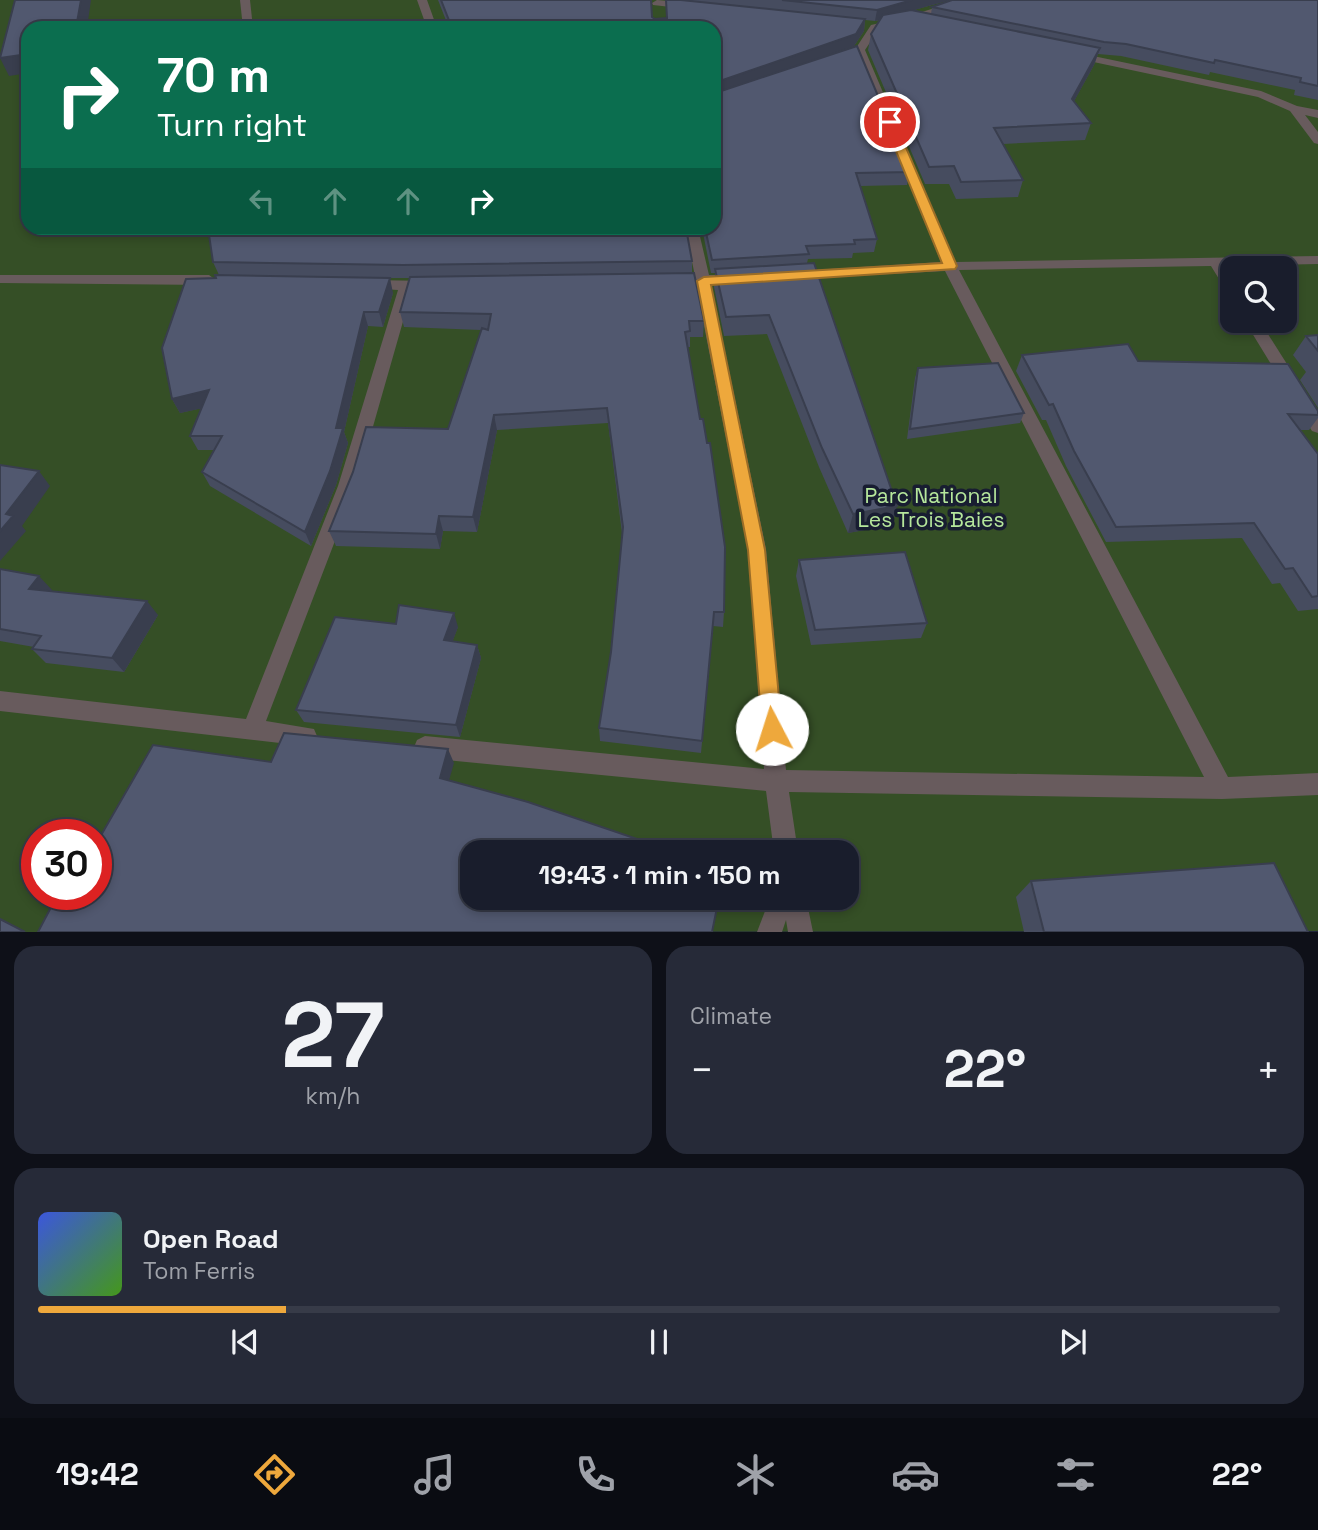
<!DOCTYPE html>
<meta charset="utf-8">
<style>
:root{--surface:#191d2c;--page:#262a38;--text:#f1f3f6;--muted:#9fa2a9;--line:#373b48;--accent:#eea83c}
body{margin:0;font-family:"Space Grotesk",sans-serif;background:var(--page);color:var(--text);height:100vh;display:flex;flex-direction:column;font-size:26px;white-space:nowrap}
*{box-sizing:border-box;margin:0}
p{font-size:23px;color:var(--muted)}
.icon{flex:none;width:38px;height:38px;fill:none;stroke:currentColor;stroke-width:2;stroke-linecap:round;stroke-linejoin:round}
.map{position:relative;height:932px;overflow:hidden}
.details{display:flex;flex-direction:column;gap:14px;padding:14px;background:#0e1018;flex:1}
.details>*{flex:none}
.guide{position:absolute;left:21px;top:21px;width:700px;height:214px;border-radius:21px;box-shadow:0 4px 10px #0003,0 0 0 2px var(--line);background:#0b6e4f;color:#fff;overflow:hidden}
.buttons{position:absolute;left:1220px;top:256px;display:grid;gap:14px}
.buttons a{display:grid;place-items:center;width:77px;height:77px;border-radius:14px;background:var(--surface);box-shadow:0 4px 10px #0003,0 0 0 2px var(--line);font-size:35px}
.speed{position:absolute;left:21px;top:819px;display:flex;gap:14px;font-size:35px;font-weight:700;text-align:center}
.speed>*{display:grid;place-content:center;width:91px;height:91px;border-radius:50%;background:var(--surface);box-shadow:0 4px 10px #0003,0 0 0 2px var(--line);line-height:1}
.speed .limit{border:10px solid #d22;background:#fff;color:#111}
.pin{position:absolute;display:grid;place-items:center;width:60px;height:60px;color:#fff;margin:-30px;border:4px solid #fff;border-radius:50%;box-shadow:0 2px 7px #0007}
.me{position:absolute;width:77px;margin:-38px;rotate:355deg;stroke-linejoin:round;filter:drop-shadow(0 0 5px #0008)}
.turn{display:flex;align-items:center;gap:24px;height:147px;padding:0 21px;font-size:32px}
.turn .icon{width:91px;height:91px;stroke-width:2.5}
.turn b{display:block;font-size:49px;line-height:60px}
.lanes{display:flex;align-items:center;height:66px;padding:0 21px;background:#0003;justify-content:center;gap:35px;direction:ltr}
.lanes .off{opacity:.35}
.big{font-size:52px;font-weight:700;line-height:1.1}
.details .card{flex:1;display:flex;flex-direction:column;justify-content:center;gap:10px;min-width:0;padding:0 24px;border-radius:21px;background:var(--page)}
.details .dial{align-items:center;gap:0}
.dial b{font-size:91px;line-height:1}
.song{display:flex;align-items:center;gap:21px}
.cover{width:84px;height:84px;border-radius:10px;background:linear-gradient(135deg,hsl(230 70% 55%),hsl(100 70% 35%))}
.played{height:7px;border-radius:4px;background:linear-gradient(90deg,var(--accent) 20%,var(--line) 20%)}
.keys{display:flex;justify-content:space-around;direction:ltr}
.heat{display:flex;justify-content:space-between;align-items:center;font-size:38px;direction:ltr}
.details .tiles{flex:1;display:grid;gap:14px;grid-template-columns:1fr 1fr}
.card:last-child{grid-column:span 2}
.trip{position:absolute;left:460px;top:840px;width:399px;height:70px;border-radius:21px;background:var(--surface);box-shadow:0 4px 10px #0003,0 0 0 2px var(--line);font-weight:700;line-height:70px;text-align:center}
.menu{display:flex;height:112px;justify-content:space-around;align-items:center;background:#0a0c12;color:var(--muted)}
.menu .icon{width:49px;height:49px}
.menu .active{color:var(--accent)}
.menu b{font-size:32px;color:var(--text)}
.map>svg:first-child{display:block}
.green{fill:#354f26;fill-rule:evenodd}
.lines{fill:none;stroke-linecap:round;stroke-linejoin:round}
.lane{fill:#685b5d;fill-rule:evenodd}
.street{fill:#685b5d;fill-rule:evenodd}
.wall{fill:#464c5f}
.shaded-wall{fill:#393e4e}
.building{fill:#51586f;stroke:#393e4e;stroke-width:2}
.route{fill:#eea83c;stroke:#9b6d27;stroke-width:2}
.labels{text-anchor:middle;stroke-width:7;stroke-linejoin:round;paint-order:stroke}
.park-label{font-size:21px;fill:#b6e79c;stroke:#181d31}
</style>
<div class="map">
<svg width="1318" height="932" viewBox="0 0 1318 932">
<rect width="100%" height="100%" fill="#21273b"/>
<path class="green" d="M0 0H1318V931L0 932ZM28 28H714V228H28ZM1232 268H1284V320H1232ZM37 835H96V894H37ZM472 852H847V898H472Z"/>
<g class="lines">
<path class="lane" d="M240 0H250L253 28H243Z"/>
<path class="street" d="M417 0H427L437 28H427Z
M657 0 689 3 694 6 689 9 653 5 652 3Z
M960 0H975L912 22 879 29 865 50 955 262 1318 256V264L1225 266 1232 277V294L1227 292 1211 266 959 270 1228 777 1318 773V795L1222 799 789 792 798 852H774L766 791 425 758 417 754 414 747 417 740 425 736 764 769 748 549 696 285 675 286 668 281 675 276H695L685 228H698L709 275H737L744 279 737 283 711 284 766 549 786 770 1204 777 945 271 797 279 790 275 797 271 941 262 857 55 851 56 846 53 856 48 871 25 906 17Z
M1074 52 1261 91 1297 106 1318 110V118L1305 115 1318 132V144L1314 143 1290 111 1258 97 1070 57 1069 55Z
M0 275H209L216 280 209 285 0 283Z
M370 280 430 281 437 286 430 291 412 290 356 486 266 721 314 729 317 736 314 743 306 746 0 711V691L246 719 338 486 398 290 365 288 363 285 365 282Z
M1244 320H1259L1318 413V433L1312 431Z
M770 898H806L813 932H788L786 920 782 932H757Z"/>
</g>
<path class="wall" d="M438 0H651L652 17 655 19 666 18V0H950L914 10 931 14 932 7 1318 0V100L1294 95 1295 90 1210 72 1209 75 1121 56 1098 54 1094 65 1074 101 1091 123 1085 140 1003 144 1023 180 1018 197 956 199 949 184H925L868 50 871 34 880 20 875 21 865 20 864 31 854 46 786 70 910 172 907 185 860 186 877 239 874 252 853 253 852 258 808 259 807 263 892 525 848 533 819 467 767 334 724 336 714 287 715 273H711L702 228H714V28H449Z
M692 261V273L704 321 703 337H690V347H688L724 612 723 627 713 626 701 753 600 741 599 728 611 652 622 533 608 423 497 430 477 532 443 531 440 549 336 546 329 531 448 429 481 330 404 327 400 312 410 278H383L393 293 383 327 368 326 344 432 348 443 336 485 311 546 210 486 202 472 214 450H198L190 436 202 408 180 413 172 399 216 278 219 275 213 262Z
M1318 335V408L1300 380 1306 372 1293 355 1306 336Z
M1022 355 1138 361 1318 411V418L1309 430H1300L1318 454V609L1298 611 1280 583 1272 584 1242 538 1106 542 1066 466 1046 420H1042L1016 371Z
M918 368 1024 413 1020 423 907 439 915 378Z
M799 560 927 623 921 638 811 645 796 576Z
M0 569 51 591 158 615 124 672 46 663 32 649 34 647 0 641Z
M396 624 458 627 452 642 477 645 481 658 460 737 304 722 296 710Z
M1031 881 1308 932H1024L1016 897Z"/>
<path class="shaded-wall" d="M81 0H91L87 28H76Z
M912 0H950L875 21 877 10Z
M865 19 864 31 854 46 714 95V83Z
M1100 48 1094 65 1066 116 1072 99Z
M28 54V73L9 76 0 58Z
M390 278 393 293 383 327 379 312Z
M364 312 368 326 344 432 348 443 336 485 311 546 305 532 336 428Z
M209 390 217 405 180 413 172 399Z
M494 415 497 430 477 532 473 517Z
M39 471 50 486 22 526 26 531 0 561V531L6 514Z
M897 506 892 525 848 533 853 514Z
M439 516 443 531 440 549 436 534Z
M39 576 52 590 43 603 29 589Z
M147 601 158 615 124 672 112 658Z
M454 613 458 627 448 654 444 640Z
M477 645 481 658 460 737 456 725Z
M448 749 454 763 446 791 440 778Z"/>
<path class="building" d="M15 0H81L76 28H28V54L0 58Z
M441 0H651L652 17 655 19 667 18 666 0H681L865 19 856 34 714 83V28H452Z
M782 0H912L877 10Z
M952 0H1318V86L1300 82 1301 78 1215 60 1214 63 1126 44 1104 42 932 7Z
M911 10 1100 48 1072 99 1091 123 994 128 1023 180 961 182 954 166 929 167 871 34 883 15Z
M857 46 910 172 856 173 877 239 854 240 855 244 806 246 809 254 712 260 705 228H714V92L715 93Z
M208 228H686L692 261 403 265 213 262Z
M814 263 897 506 853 514 822 448 769 315 726 317 715 269Z
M694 273 704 321H689L690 331 685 332 700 419H703L707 443H710L725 547 724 612H714L702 741 599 728 611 652 623 527 607 408 494 415 473 517 439 516 436 534 329 531 353 472 366 427 448 429 482 328 488 330 491 314 400 312 410 277Z
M215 275 390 278 379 312H364L336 428H343L330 471 305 532 202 472 222 436H190L209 390 172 399 162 348 186 279 216 278Z
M1318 335V351L1306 336Z
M1128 344 1138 361 1288 364 1318 411V415L1288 414 1318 454V596L1312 597 1293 568 1285 569 1254 523 1116 527 1074 451 1053 404 1049 405 1022 355Z
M998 363 1024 413 910 429 918 368Z
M0 465 39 471 6 514 13 516 0 531Z
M905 552 927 623 815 630 799 560Z
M0 569 39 576 29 589 147 601 112 658 32 649 41 636 0 629Z
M399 605 454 613 444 640 477 645 456 725 296 710 335 617 396 624Z
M284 733 448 749 440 778 528 802 637 839 692 852H472V898H719L712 932H38L58 894H96V844L153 745 271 762Z
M1274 863 1308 932H1044L1031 881Z
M0 919 25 932H0Z"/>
<path class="route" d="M890 119 895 122 957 266 955 269 711 285 765 550 782 729 779 736 772 739 765 736 762 729 748 550 697 281 704 277 942 263 884 122Z"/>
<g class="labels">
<g class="park-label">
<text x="931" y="503">Parc National<tspan x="931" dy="24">Les Trois Baies</tspan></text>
</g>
</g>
</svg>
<div class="buttons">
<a><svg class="icon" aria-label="search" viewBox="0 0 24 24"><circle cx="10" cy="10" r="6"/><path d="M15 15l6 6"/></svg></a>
</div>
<div class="speed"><div class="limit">30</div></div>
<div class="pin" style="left:890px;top:122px;background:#d93025"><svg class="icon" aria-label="arrive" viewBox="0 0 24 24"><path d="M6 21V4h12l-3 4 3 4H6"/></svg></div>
<svg class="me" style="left:772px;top:729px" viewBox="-20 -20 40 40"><circle r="19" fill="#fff"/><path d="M0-13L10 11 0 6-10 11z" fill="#eea83c"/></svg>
<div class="trip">19:43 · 1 min · 150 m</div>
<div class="guide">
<div class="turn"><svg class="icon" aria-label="right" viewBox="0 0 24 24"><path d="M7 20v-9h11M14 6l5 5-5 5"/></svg><div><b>70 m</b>Turn right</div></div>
<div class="lanes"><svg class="icon off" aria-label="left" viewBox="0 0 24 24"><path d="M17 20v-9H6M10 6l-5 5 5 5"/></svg><svg class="icon off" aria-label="ahead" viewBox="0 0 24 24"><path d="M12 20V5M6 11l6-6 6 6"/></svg><svg class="icon off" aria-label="ahead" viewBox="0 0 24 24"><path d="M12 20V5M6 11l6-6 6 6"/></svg><svg class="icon" aria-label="right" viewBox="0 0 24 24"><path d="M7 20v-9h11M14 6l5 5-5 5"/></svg></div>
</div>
</div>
<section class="details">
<div class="tiles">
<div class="card dial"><b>27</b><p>km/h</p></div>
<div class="card"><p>Climate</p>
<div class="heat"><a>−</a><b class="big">22°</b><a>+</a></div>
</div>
<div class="card">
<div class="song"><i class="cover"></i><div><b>Open Road</b><p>Tom Ferris</p></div></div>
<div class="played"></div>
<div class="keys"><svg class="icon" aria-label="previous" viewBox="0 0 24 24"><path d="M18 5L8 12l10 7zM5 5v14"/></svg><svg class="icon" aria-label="pause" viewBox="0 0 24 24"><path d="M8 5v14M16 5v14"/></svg><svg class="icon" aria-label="next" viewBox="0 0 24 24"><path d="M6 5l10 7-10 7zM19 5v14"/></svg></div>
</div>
</div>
</section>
<nav class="menu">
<b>19:42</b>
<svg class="icon active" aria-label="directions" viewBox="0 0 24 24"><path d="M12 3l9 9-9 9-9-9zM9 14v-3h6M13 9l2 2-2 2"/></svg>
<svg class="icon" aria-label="music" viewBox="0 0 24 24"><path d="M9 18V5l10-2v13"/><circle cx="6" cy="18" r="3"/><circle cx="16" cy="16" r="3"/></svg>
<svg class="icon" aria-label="phone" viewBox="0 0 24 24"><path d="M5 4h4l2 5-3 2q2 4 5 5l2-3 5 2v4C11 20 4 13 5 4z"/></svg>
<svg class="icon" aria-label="climate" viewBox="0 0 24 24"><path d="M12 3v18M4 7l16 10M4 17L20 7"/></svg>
<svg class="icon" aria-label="car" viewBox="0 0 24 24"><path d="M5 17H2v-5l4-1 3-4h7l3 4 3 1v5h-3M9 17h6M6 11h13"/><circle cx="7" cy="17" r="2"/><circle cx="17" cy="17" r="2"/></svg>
<svg class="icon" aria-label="filters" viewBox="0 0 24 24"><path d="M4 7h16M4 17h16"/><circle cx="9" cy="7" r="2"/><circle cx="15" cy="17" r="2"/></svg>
<b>22°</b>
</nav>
